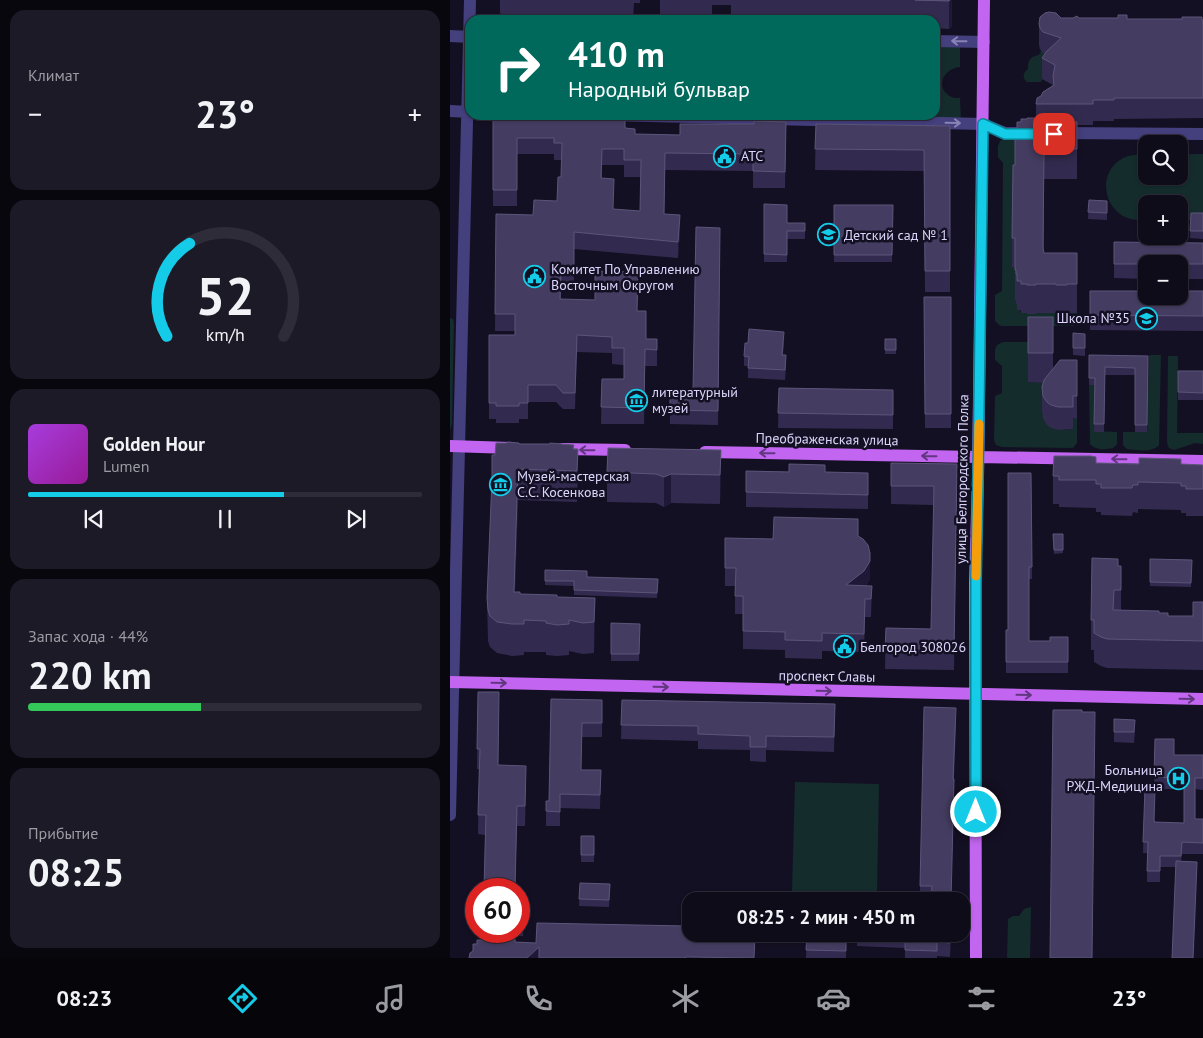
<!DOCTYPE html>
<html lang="ru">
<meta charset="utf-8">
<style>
:root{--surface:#0f0c1a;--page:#1d1a27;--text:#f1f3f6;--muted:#9b9ba2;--line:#2f2c39;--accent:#15cce8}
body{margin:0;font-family:"PT Sans",sans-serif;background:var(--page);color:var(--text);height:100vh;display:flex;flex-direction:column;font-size:19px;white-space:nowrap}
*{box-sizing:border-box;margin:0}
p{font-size:16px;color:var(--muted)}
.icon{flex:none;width:28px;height:28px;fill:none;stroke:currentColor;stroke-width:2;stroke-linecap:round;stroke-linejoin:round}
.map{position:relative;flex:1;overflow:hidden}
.details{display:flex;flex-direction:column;gap:10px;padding:10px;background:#08070e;width:450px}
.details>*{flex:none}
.guide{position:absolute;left:15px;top:15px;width:475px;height:105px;border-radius:15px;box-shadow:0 1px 4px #0004,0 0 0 1px var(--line);background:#00695c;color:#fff;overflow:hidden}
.tools{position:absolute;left:688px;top:135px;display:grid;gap:10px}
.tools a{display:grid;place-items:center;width:50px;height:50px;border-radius:10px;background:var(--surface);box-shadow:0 1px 4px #0004,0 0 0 1px var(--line);font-size:25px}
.speed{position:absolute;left:15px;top:878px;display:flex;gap:10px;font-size:25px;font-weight:700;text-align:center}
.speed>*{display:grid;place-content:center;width:65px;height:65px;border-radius:50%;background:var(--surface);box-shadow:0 1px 4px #0004,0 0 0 1px var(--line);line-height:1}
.speed .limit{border:8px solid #d22;background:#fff;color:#111}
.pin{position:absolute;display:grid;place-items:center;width:42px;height:42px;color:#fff;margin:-21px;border-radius:10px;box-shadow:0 2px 8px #0006}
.me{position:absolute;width:55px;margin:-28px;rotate:0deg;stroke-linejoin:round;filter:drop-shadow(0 0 4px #0008)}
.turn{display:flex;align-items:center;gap:18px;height:105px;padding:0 20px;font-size:22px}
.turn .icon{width:65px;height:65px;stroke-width:2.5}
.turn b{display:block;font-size:35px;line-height:42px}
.big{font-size:38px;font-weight:700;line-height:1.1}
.details .widget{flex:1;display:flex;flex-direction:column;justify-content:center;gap:8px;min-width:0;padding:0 18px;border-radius:15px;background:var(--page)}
.details .dial{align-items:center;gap:0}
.dial svg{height:130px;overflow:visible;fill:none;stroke:var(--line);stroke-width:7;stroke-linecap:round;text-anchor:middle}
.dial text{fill:var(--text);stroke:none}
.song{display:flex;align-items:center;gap:15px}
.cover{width:60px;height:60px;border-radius:8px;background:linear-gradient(135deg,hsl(280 70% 55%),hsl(300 70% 35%))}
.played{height:5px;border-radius:2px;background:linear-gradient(90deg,var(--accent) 65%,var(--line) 65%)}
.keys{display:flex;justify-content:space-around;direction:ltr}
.heat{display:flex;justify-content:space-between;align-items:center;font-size:28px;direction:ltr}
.charge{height:8px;border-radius:4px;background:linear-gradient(90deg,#34c759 44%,var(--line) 0)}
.trip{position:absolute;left:232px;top:892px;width:288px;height:50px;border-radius:15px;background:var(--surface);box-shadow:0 1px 4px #0004,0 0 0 1px var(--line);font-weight:700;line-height:50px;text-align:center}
.menu{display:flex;height:80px;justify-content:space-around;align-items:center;background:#06050a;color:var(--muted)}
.menu .icon{width:35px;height:35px}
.menu .selected{color:var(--accent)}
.menu b{font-size:22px;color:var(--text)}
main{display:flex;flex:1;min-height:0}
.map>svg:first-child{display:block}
.green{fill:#142c2c}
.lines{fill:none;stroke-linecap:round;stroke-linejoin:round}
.minor{stroke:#443f7d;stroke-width:12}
.major{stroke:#c266f1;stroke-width:12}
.wall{fill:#332b4f;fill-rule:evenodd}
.shaded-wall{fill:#1f1836}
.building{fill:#453d61;stroke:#5c557a;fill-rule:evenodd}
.oneway{stroke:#8882b6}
.oneway2{stroke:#623780}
.route-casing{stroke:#0e8597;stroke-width:12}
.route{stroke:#15cce8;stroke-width:9}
.slow{stroke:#f59e0b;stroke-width:9}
.labels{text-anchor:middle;stroke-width:5;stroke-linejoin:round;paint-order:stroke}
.poi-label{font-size:14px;fill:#dbd5fb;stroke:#141023;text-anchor:start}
.street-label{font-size:14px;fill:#dbd5fb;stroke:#141023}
</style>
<main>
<section class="details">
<div class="widget"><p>Климат</p>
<div class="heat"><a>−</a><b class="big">23°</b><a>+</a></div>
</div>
<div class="widget dial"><svg viewBox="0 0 100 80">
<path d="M14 69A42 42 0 1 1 86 69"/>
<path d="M14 69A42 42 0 0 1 28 12" stroke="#15cce8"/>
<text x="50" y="56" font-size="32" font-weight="700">52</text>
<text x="50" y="72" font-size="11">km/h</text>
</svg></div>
<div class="widget">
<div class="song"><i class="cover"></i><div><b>Golden Hour</b><p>Lumen</p></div></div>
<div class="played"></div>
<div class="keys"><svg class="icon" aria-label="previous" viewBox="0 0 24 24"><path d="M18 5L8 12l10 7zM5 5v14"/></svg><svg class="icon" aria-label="pause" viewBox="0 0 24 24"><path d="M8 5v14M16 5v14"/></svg><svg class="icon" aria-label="next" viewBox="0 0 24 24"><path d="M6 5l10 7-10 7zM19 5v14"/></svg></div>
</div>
<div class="widget"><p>Запас хода · 44%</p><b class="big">220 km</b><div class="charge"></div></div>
<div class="widget"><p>Прибытие</p><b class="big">08:25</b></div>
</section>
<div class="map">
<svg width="753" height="958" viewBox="0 0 753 958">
<rect width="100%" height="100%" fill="#141023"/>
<path class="green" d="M485 46 510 47V67C495 68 485 85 498 95 502 98 506 98 510 98L511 122 194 115H485Z
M591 50 598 52 596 73 591 82H577C572 78 573 72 578 69 577 61 581 56 589 55Z
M555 138 627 143V151L565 162 564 218H562V244H564L562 267H565L566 289H565V299L566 300C566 305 570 308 571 313H577L578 314H586V313H606V314L623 313 627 310V322L623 326H552L549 325 545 321V295L552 291 553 163 548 157V146L550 141Z
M696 154V176H729V154H753V220H729V204H696V220C688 220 680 220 673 216 653 204 649 174 670 160 678 154 687 155 696 154Z
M0 318 3 319 4 323 2 424 0 430Z
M553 342H578V382L603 383 593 419C601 431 609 430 623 429V418L627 419V443L623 448 552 447 546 445 544 440 545 396 552 393V366L545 360V350L547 345Z
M699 355H711L709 445C702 453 687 450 677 449L673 445V432H697Z
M718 356H728L727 433H753V444L745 443 724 450 719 448 717 443Z
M639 385H645V431L667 432V444L663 448C655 450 645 450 640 444Z
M345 782 429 784 427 893 342 891Z
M581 907 580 958H557L558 919 563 916H569L574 909Z"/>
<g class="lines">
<path class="minor" d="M0 36 20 37
M485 41 534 42
M0 111 20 112
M157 115 533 124 555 133H580
M610 133 753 134
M0 815 20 0"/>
<path class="major" d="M0 446 62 448
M112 449 175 450
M255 452 753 461
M0 682 753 699
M526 958 525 583 528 477 534 0"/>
</g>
<path class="wall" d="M50 0H190V3H184L183 20H159V15H134V20H102L101 18 51 17V14L50 13Z
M210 0H502V26L499 29 485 28V20H453V17L407 16V19H389V16H363V19L344 18V16L317 15V19L299 20 289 18 281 14V5H262V20H210Z
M611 18 753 20V118L664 119V121H643V125H627V179H594V253H627V313H617V314H606V313H586V314H577V313H571V310H567V304H566V300H565V267H562V198L565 165V132L571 122 577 119 586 118V104L591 96 603 86V85L592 79V58L595 54 593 53 590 49 589 45V24Z
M43 117 175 128 185 134 230 135 304 124 336 122 335 188H303V171L215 170 214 214 230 231 228 258 124 249V289H111V299L145 300 188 289 187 311 196 339H207V366H195L194 424H151L152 379H174V365L162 364V353L127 352 125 409H113L106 402H78V419H69V423H46V419H39V335H65V331H45L46 214 83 215 107 201 111 177V160H104V154H67V206H43ZM152 165H174V177H191L190 211 163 209 152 178Z
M366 124 500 126V292H475L474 171 365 170Z
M639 200 657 201V220L638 219Z
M314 204 337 223H355V239H337V262H314Z
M384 205H443L442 262H384Z
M741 213H753V239L740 238Z
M270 228 268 425 220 424V390H243Z
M664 242 753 243V279H729V264H696V279L664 278Z
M640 291H753V331L640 330Z
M474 297H501V428H475Z
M578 317H603V369L627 360V419L623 418V429L608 430 601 428 597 425 593 419 592 410V387L594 383 578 382Z
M623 333 635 334V356L623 355Z
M435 339H446V354H435Z
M334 342 333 355 336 365 335 380 298 378V366H294V356Z
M639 355 698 356 697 432H685V375H655L654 432H644L645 385H639Z
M728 371H753V400H728Z
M329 388 443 390V429L328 428Z
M69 444 128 449V480L127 502 68 500 65 592 70 594 107 597 145 598 144 653 133 654 119 651V655L107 656 96 655V652H74V655L62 656 47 653 40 647 38 641 37 598 45 455Z
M271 450 270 504 221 503 214 507 206 503 157 502V472Z
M441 463 507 483 504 670 435 669 436 628 481 629 484 505 441 504Z
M646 463 753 465V516H736V513H731V510L688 509V513L683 512 682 516 651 515V512H646V508L609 507V504H603V476Z
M296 471 418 473V509L296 507Z
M581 473 582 579H579V641H600L618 637V673H556V630H558Z
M603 534H613V553L604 554Z
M408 536 420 571V579L416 586H422L421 617H415L414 652 372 651V659L335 658V650L293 649V614H285V586H275V538L323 539Z
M700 559 742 560 741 587 700 586Z
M668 566H671V610L709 613 718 616H743L753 602V670L657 668 651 666 644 662V650H641V620Z
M137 577 208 579 207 598 124 595V586L95 585V581Z
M161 623 190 624 189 661H161Z
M28 692 48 765 76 786 75 826H67L65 889H34L35 835 28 834 29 769H27Z
M101 699 152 700V737H132L131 770H151L150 809 110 808V826H96V801H99Z
M172 700 385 704 384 752 316 750V762L300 761V750L248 749V741L171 739Z
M506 722 504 779 481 900H470V886Z
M685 731 684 743 664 742V732Z
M705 739 724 755H753V790L745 789V819H753V854H732L731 861 747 887 726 867H710V882H697V853H693L695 789 705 822 734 823V789H704Z
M131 836H144V862H131Z
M130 883 160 884 159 907 129 906Z
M73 905V936H40V931H69V916Z
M357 934H396V958H356Z
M407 934H501L500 957 487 956V958H455V948L407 946Z"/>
<path class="shaded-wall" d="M500 0H502V26L499 29V1Z
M230 215V231L228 258V242Z
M127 335V352L125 409V393Z
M128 449V480L127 502V471Z
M271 450V480L270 504V475Z
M68 469V500L64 623V592Z
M221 474V503L214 507V477Z
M420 553V579L414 589 396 585Z
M145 598V629L144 653V622Z
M76 766V786L75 826V806Z
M747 862V887L744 958H743Z
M89 947V958H77Z"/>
<path class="building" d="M465 0H500L499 1Z
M599 12 606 13 611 18H623L627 16 629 18H668V15H677V19H732V17H752V20H753V98H664V100H643V104H586L587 98 591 96 593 92 604 85 603 76 605 65 592 58 596 52 611 38 593 32 590 28 589 24 590 17 595 13Z
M43 117 175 119V128L185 129V134L230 135V124H304V121L336 122 335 172 303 171V154L215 153 214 214 230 215 228 242 124 232V273H111L110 299 145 300V271L188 272 187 311H196V339H207V350L195 349 194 408 151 407 152 379H174V348H162V337L127 335 125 393H113L106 385H78V403H69V406H46V403H39V335H65V314H45L46 214 83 215 84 200 107 201 108 177H111L112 143H104V138H67V190H43ZM152 149H174V160H191L190 211 163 209 164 179 151 178Z
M577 118H586V119H606V118H617V119H623V122H627V149H594L593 248 594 253H627V284H617V285H606V284H586V285H577V284H571V281H567V274H566V270H565V238H562L563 165H565V132L567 128V122H571V119H577Z
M366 124 500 126V271H475L474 150 365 149Z
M639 200 657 201V213L638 212Z
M314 204 337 205V223H355V231H337V255L314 254Z
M384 205H443L442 255H384Z
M741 213H753V231H740Z
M246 227 270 228 268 411 220 410V390H243Z
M664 242 753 243V264H664Z
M640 291H696V296H729V291H753V316L640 315Z
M474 297H501V414H475Z
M578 317H603V353H578Z
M299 329 334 332 332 355H336L335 370 298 368 299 357 294 356 295 343H298Z
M623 333 635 334V348H623Z
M435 339H446V350H435Z
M639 355 698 356 697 425H685V368L655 367 654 424H644L645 378H639Z
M610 360H627V396H623V407H608L601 405 597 402 593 396 592 387 594 380Z
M728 371H753V393L728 392Z
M329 388 443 390V415L328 413Z
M57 442 69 443V444H100V443L124 445 123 449H128L127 471 68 469 64 592H70V594L107 595V597L145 598 144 622 133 623 119 620V624L107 625 96 623V621L74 620V624H62L47 622 40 616 38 610 37 598 42 480V455H45L46 443H57Z
M158 448 271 450 270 475 221 474 214 477 206 474 157 472Z
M604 456H641L646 457V463L689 464V458H694L731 459V464L753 465V489H736V486H731V483L688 482V485H683L682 488H651V484H646V480H609V476H603Z
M441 463 507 464 504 652 435 651 436 628 481 629 484 486H441Z
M339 464 375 465V472L418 473V495L296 492V471L339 472Z
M558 473H581L582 567H579V641H600V637H618V662H556V630H558Z
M324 517 408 519V536L413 539 418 545 420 553V561L414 571 396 585 422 586 421 599H415L414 634 372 633V641L335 640V632L293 631V596H285L286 568H275V538L323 539Z
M603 534H613V550H604Z
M642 558 668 559V566H671V590H664L663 610 709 611V613H718V616H743V602H753V641L657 639 651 637 644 633V620H641Z
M700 559 742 560 741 583 700 582Z
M95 570 137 571V577L208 579 207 593 124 590V581H95Z
M161 623 190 624 189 654H161Z
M28 692H49L48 765 76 766 75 806H67L65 889H34L36 815H28L30 749H27Z
M101 699 152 700V723H132L131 770H151L150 795 110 794V812L96 811V801H99Z
M172 700 385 704 384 737 316 736V747H300V736L248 734V726L171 725Z
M474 707 506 708 503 779H504L501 901H481L482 886H470Z
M603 710H632V712H645L642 958H600Z
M664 719 685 720 684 732H664Z
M705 739H724V755H753V778H745V819H753V843L732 842 731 856H710V871H697L698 842H693L695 789H705L704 822 734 823V778L704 777Z
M131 836H144V855H131Z
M726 861 747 862 743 958H722Z
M130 883 160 884 159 900 129 899Z
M69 905H73V916H69Z
M87 923 236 926V933L241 934 305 935 304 958 236 957V958H89V947L77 958H19L20 953 23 951V944H27V940H32V937L65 939V942L86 943Z
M357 934H396V951L356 950Z
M448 934H500V943L487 942V951L455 950V934Z"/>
<defs><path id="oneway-shaft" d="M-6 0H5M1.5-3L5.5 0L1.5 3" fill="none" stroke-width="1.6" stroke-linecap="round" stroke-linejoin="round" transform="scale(1.25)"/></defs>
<g class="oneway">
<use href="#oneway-shaft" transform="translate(509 41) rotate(-179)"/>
<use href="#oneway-shaft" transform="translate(503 123) rotate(1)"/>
</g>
<g class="oneway2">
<use href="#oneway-shaft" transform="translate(137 450) rotate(-179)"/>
<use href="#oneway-shaft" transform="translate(317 453) rotate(-179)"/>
<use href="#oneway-shaft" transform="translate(479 456) rotate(-179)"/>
<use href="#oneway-shaft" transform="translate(669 459) rotate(-179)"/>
<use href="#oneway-shaft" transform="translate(49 683) rotate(1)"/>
<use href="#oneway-shaft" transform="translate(211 687) rotate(1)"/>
<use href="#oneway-shaft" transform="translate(374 691) rotate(1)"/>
<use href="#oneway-shaft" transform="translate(574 695) rotate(1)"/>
<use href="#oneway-shaft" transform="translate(737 699) rotate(1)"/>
</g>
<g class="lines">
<defs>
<path id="route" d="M526 812V583L528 477 533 124 555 134H604"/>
</defs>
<use href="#route" class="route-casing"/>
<use href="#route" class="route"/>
<path class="slow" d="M526 576 529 424"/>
</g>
<defs>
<symbol id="civic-ring" viewBox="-11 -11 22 22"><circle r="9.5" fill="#141023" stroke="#15cce8" stroke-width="1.5"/><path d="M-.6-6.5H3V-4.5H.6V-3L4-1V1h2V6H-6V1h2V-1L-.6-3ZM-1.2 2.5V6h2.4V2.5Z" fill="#15cce8"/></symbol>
<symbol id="school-ring" viewBox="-11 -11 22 22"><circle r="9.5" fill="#141023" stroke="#15cce8" stroke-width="1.5"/><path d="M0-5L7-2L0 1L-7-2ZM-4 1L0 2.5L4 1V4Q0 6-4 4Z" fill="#15cce8"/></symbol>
<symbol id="museum-ring" viewBox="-11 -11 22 22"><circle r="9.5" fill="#141023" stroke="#15cce8" stroke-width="1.5"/><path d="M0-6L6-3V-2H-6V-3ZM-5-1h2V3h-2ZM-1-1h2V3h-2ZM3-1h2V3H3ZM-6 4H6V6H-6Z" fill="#15cce8"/></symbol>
<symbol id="hospital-ring" viewBox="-11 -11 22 22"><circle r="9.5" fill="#141023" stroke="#15cce8" stroke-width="1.5"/><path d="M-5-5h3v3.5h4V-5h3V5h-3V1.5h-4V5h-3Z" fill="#15cce8"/></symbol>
</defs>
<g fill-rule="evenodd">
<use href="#civic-ring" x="262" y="144" width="25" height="25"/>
<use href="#school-ring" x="366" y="222" width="25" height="25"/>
<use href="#civic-ring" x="72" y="264" width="25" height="25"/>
<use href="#school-ring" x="684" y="306" width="25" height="25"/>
<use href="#museum-ring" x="174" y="388" width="25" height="25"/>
<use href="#museum-ring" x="38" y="472" width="25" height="25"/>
<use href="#civic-ring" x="382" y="634" width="25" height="25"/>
<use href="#hospital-ring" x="716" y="766" width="25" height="25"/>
</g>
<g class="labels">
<g class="poi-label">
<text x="291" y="161">АТС</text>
<text x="394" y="240">Детский сад № 1</text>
<text x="101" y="274">Комитет По Управлению<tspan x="101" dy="16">Восточным Округом</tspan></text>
<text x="680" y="323" text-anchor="end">Школа №35</text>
<text x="202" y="397">литературный<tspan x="202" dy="16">музей</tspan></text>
<text x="67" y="481">Музей-мастерская<tspan x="67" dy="16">С.С. Косенкова</tspan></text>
<text x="410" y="652">Белгород 308026</text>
<text x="713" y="775" text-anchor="end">Больница<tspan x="713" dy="16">РЖД-Медицина</tspan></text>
</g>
<g class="street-label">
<text transform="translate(377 439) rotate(1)" y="5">Преображенская улица</text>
<text transform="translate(512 479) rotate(-89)" y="5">улица Белгородского Полка</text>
<text transform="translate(377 676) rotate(1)" y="5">проспект Славы</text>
</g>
</g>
</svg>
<div class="tools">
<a><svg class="icon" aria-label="search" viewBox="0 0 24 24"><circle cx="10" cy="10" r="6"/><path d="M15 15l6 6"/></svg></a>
<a>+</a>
<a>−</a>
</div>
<div class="speed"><div class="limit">60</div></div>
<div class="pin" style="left:604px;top:134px;background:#d93025"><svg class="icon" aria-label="arrive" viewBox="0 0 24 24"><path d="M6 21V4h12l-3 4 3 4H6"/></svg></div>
<svg class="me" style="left:526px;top:812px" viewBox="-20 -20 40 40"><circle r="17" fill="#15cce8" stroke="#fff" stroke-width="3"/><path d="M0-11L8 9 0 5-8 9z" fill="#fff"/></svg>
<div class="trip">08:25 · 2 мин · 450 m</div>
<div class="guide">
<div class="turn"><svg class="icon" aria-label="right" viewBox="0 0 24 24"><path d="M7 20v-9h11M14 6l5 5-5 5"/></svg><div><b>410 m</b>Народный бульвар</div></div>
</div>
</div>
</main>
<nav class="menu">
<b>08:23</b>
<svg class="icon selected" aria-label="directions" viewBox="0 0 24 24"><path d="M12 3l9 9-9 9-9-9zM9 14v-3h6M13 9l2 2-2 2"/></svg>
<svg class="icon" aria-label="music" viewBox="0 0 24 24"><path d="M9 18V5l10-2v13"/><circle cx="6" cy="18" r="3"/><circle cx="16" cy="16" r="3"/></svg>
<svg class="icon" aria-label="phone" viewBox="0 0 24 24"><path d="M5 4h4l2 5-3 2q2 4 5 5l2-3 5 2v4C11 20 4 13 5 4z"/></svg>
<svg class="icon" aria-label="climate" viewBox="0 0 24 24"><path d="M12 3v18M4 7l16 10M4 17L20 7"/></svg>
<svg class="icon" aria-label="car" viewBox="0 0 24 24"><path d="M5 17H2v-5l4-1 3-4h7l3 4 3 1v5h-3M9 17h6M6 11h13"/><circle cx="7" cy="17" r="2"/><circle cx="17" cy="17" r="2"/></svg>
<svg class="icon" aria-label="filters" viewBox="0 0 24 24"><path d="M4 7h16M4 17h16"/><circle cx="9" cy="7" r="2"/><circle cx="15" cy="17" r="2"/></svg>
<b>23°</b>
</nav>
